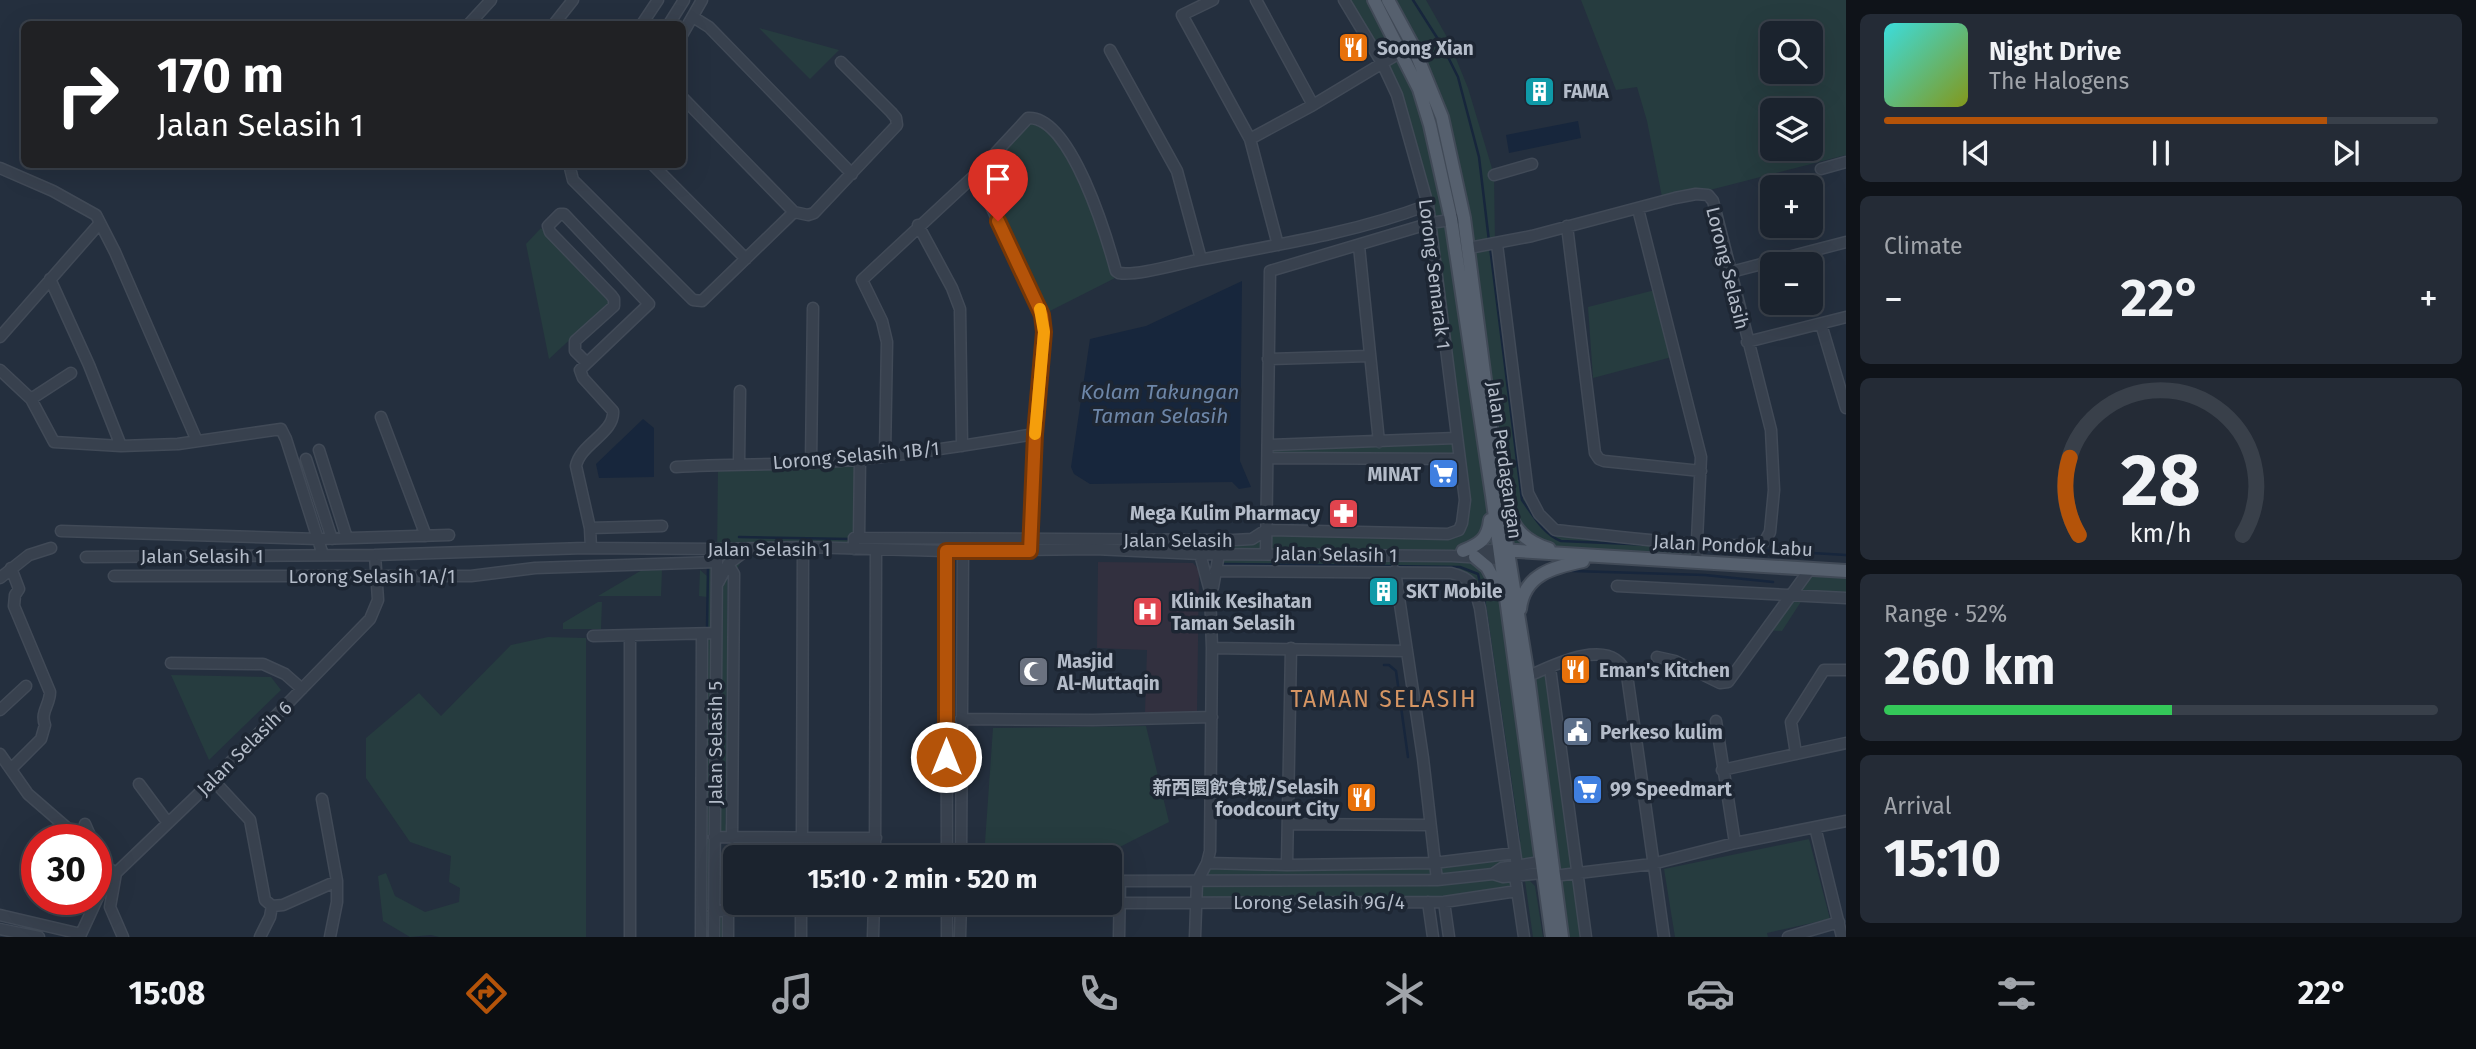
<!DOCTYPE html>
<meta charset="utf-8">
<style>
:root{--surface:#1b232e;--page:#242b36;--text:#f1f3f6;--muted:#a0a4aa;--line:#39404a;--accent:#b45309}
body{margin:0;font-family:"Fira Sans","Noto Sans SC",sans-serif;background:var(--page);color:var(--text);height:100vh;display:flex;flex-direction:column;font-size:26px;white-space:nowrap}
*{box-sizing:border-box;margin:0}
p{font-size:23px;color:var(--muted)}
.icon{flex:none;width:38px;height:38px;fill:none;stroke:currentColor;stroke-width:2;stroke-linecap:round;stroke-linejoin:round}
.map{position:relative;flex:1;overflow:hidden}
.details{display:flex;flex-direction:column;gap:14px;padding:14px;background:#0f1319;width:630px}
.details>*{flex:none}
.hud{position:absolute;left:21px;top:21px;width:665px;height:147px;border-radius:10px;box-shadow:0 7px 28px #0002,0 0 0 2px var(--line);background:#202124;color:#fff;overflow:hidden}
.buttons{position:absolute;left:1760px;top:21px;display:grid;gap:14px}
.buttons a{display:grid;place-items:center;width:63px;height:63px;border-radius:10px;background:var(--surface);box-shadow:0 7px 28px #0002,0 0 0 2px var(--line);font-size:35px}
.speed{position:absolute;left:21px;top:824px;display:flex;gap:14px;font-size:35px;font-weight:700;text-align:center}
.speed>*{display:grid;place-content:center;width:91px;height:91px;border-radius:50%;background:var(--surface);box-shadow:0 7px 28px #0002,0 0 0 2px var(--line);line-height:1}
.speed .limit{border:10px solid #d22;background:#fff;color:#111}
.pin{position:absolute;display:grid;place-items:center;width:60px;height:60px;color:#fff;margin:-72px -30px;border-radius:50% 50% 50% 0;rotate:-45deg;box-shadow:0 0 7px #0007}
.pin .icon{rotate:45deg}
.me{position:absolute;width:77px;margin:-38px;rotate:0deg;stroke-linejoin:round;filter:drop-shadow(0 0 5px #0008)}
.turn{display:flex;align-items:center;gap:24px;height:147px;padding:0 21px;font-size:32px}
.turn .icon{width:91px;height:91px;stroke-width:2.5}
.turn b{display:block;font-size:49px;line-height:60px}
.big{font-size:52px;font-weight:700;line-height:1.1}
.details .tile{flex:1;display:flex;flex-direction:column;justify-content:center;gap:10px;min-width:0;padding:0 24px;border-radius:10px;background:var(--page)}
.details .dial{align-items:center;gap:0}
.dial svg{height:182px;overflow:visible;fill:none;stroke:var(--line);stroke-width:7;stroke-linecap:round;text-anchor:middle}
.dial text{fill:var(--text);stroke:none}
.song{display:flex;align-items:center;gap:21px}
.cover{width:84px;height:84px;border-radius:10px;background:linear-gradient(135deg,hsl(180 70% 55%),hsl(70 70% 35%))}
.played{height:7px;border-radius:4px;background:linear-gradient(90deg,var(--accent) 80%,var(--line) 80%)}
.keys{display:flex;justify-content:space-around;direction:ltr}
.heat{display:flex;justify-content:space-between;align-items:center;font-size:38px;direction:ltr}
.charge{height:10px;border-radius:5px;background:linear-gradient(90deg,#34c759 52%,var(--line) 0)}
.trip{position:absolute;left:723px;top:845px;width:399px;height:70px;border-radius:10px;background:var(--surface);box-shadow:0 7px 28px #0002,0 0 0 2px var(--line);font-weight:700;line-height:70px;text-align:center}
.menu{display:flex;height:112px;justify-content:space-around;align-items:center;background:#0b0e12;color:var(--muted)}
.menu .icon{width:49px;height:49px}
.menu .active{color:var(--accent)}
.menu b{font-size:32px;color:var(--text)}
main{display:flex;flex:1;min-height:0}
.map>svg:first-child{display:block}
.medical{fill:#32303f}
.green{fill:#263c3f;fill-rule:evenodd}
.water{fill:#17263c}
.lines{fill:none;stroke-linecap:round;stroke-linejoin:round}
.stream{stroke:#17263c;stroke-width:2.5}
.minor-casing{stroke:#414a57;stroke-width:13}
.major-casing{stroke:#414a57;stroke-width:16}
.minor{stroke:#38414e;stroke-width:10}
.major{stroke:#56606e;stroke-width:12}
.route-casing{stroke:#753606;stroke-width:18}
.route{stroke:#b45309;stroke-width:12}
.slow{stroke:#f59e0b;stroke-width:12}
.labels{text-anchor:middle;stroke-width:7;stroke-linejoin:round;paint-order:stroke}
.poi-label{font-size:19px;font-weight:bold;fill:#b4bcc9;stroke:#1d2633;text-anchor:start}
.street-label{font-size:19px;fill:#b4bcc9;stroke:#1d2633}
.water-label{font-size:21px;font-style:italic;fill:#6d86a8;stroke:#1d2633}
.quarter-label{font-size:23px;letter-spacing:2px;fill:#d59563;stroke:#1d2633}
</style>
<main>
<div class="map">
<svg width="1846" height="937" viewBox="0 0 1846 937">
<rect width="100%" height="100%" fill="#242f3e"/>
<path class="medical" d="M1098 562 1193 563 1199 570 1197 713 1145 712 1147 650 1097 648Z"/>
<path class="green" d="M1344 0H1374L1430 125 1499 559 1541 867 1514 871 1513 867 1502 868 1515 876 1517 891 1444 902 1196 901 1207 863H1434L1511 853 1473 584 1457 575 1215 571 1218 555 1030 551V541L1234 540 1266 530 1448 533 1462 523 1459 459 1268 458V445L1455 438 1428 205 1397 95Z
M1388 0H1426L1448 39 1468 88 1494 175 1495 244 1528 493 1555 530 1697 543 1696 561 1509 550 1469 248 1442 117Z
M1581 0H1846V155L1663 202 1647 121 1637 87 1616 90ZM1773 33H1811V72H1773ZM1773 110H1811V149H1773Z
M759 28 839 50 810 79Z
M1028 118 1049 126 1084 180 1116 271 1123 274 1042 315 976 174Z
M541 228 608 298V304L549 359 526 244Z
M1655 290 1672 357 1593 378 1588 307Z
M860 458 854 549H748L734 574 732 838 715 837 714 911 728 912V937H701L702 630H707V597L699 596 700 570 707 576 708 568 717 561 718 464Z
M1810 569 1846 571V598L1804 597 1782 631 1765 630Z
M642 570H662L661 596H598Z
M598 602H602L601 629H563V623Z
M548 637 586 638V937H439L431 935 410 937 383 921 378 876 386 873 395 896 425 912 459 902 460 888 449 882 451 856 410 842 366 778V738L419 693 441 716 511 645Z
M1550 668 1586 937H1562L1528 676Z
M171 675 271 677 281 690 209 760Z
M1146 726 1169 822 1100 857H984L993 728Z
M1809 839 1830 919 1767 933 1768 937H1675L1664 869Z
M1525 881H1530L1535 886 1543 937H1533Z"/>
<path class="water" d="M1578 121 1581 138 1509 153 1506 135Z
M1242 281 1240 461 1251 487 1239 489 1232 482 1090 484 1074 474 1071 467 1090 339 1146 326Z
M643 419 654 428V477L599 478 596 464Z"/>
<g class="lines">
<path class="stream" d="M1413 0 1443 47 1458 77 1479 157 1489 241
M1490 247 1522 500C1533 515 1543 534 1561 541L1654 545
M739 537 851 539
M1741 549 1846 555
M1223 564 1460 567 1478 574 1484 599 1519 841
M1573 571 1705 575 1773 582
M707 631 708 568
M1384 665H1389L1396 671 1408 757
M727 824 729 576"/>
<defs>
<path id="minor" d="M1213 0 1182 15 1250 139 1278 245
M1256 0 1313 105
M693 17 709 27 852 174
M469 24 491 0
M554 24 573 0
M642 24 658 0
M669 24 684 0
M682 35 702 0
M1110 50 1177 171 1201 259
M682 97 794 212 808 215 814 213 897 125 896 118 891 112 841 62
M1250 139 1313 105 1401 52
M575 164 570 168 573 180 693 300 702 301 794 212
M652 164 746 259
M0 168 53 191 96 215 115 252 197 441
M1821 169 1846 162
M976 174 1042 315 1044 333 1035 434 1030 547
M1494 175 1532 164
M1638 209 1701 457 1696 561
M918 225 952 288 960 309 962 446
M1567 226 1595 453 1599 459 1604 461 1701 471
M1359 246 1379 442
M1469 248 1532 236 1675 198 1696 194 1708 195 1713 201 1771 430 1774 490 1770 532 1765 541C1742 554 1590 533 1555 530L1539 514 1528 493 1497 244
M1731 272 1846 242
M50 279 89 365 121 446
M1821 324 1846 408
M0 337 100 223
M1747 342 1846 317
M1268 359 1369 356
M587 363 649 304 564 214H560L548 226 550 232 611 295 614 299V306L575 341V351L587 363 580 370 583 378 613 411C615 433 580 444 576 466L590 528 591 548
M0 370 31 399 54 442 121 446 178 444 281 429 286 439 323 555
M31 399 71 373
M381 417 426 536
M1268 445 1456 438
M319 450 347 538
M885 455 887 342 882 321 862 280 976 174 1028 118C1071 115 1107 238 1116 271L1119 273C1138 276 1177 264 1198 260 1276 245 1354 233 1428 205
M1268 458 1459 459
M306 459 332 539
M739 463 740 391
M811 463 813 308
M676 467C721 464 766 465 811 463 886 459 961 446 1035 434
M590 528 662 526
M61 531 318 539 449 535
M859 538 860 458
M854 549V538L1234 540 1252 539 1266 530 1448 534 1459 530 1462 523 1465 500 1428 205 1397 95 1382 63 1344 0
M946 551 947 858
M1465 551 1498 550
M1266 553 1270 271 1431 223 1456 219
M86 557 375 555 585 548 717 549 803 547 946 551 1095 549 1200 554 1452 556 1499 559
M728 564 734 574 732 838
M11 568 19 589 15 595 14 606 50 692C50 705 40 712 45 725L41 739 11 769
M1215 571 1451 573C1475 579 1474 587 1480 608L1517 866
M1395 571 1423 758 1437 880
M114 576H471L535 568 717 562
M0 578 29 555 51 548
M718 583 728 564 748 549
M1617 586 1846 598
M1210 591 1213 587 1219 554
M593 636 716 633
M1212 648 1407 651
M1657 657 1675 661 1720 683 1728 682 1810 569
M171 663 263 664 285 674 302 689
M1550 668 1586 937
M1528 676C1556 665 1612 634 1627 675L1664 937
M0 710 26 686
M961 719 1093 720 1212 717
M1716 721 1735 843
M0 754 28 794 81 840
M1796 754 1791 722 1824 670H1846
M1722 770 1846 743
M213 780 250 820 265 900 272 906 283 905 337 881 322 799
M139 784 168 823
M85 824 92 840
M1288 824 1429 825
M1815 827 1842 937
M714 837 876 838
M802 837 803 547
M96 848 105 866 116 873
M875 858 876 550
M961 858 963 550
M1207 863 1287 865 1434 863 1515 853
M1287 865 1291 648
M1493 874 1503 877 1542 873
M1515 876 1524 937
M1554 876 1652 864 1735 843 1846 821
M1110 881 1437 880 1493 874 1502 868 1540 862
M1428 902 1433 937
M1444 902 1449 937
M947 903V937
M1119 903 1444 902 1517 891
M714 911 801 909 873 910
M0 915 81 934
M0 929 39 937
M81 934 99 895 96 879
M123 937 110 907 116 873 213 780 370 619 378 600 375 555
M260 937 270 917 272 906
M330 937 337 902V881
M630 937V637
M701 937 702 635
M714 937 717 557
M728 937V912
M801 937V909
M873 937 874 903
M960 937 961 903
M1119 937 1120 881
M1195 937 1197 882 1207 863 1210 851 1212 648 1210 591 1200 554
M1788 937 1839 922"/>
<path id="major" d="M1374 0 1419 89 1430 125 1451 219 1492 495 1552 937
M1388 0 1413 46 1442 117 1464 218 1504 527 1528 676 1562 937
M1507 508C1514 530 1526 542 1549 549
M1501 550 1846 571
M1463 551C1480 544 1488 539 1490 520
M1475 557 1487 567 1500 591
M1520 609C1524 574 1554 567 1583 561"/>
</defs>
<use href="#minor" class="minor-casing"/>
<use href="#major" class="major-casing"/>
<use href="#minor" class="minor"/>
<use href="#major" class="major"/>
</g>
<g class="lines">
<defs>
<path id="route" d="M946 757V551H1030L1035 434 1044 332 1042 315 998 221"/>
</defs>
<use href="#route" class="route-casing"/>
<use href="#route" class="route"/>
<path class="slow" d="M1035 434 1044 332 1040 309"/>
</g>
<defs>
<symbol id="restaurant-square" viewBox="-11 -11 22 22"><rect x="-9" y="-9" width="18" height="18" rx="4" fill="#e8710a" stroke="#1d2633"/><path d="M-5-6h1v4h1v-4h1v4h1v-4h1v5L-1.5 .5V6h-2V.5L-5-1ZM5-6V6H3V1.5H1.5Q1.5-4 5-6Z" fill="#fff"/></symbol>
<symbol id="building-square" viewBox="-11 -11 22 22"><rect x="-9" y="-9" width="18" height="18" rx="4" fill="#0f9aa8" stroke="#1d2633"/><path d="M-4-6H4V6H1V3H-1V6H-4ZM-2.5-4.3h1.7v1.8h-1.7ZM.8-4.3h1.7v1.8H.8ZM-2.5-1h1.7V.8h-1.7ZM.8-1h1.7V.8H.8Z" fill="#fff"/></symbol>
<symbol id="supermarket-square" viewBox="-11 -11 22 22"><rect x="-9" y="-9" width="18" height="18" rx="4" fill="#3f7fe0" stroke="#1d2633"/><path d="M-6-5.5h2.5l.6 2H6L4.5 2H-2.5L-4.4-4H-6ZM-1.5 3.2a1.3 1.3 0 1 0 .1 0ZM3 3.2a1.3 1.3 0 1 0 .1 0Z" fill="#fff"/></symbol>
<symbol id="pharmacy-square" viewBox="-11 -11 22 22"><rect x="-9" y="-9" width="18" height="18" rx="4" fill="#e0444e" stroke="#1d2633"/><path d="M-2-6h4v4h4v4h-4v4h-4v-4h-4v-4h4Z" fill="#fff"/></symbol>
<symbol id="hospital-square" viewBox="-11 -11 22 22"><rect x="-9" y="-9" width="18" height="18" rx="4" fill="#e0444e" stroke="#1d2633"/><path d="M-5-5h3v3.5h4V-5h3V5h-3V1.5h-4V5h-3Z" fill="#fff"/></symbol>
<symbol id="mosque-square" viewBox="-11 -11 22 22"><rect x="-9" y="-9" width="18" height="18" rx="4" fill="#6b7280" stroke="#1d2633"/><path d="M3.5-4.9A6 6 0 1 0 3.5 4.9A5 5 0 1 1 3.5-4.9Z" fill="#fff"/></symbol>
<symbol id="civic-square" viewBox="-11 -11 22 22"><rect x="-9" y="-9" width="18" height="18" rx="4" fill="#5c6f8a" stroke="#1d2633"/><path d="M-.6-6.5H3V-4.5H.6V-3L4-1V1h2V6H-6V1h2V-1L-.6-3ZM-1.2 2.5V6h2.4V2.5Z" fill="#fff"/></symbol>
</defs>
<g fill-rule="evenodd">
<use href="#restaurant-square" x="1336" y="30" width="35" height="35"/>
<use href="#building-square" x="1522" y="74" width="35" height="35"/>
<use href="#supermarket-square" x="1426" y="456" width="35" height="35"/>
<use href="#pharmacy-square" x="1326" y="496" width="35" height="35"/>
<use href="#building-square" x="1366" y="574" width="35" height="35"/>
<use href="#hospital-square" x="1130" y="594" width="35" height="35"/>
<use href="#restaurant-square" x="1558" y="652" width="35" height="35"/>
<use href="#mosque-square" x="1016" y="654" width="35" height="35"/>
<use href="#civic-square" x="1560" y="714" width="35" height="35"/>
<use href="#supermarket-square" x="1570" y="772" width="35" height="35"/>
<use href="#restaurant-square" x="1344" y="780" width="35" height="35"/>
</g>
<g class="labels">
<g class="poi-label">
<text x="1377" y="55">Soong Xian</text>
<text x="1563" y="98">FAMA</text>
<text x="1421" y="481" text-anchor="end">MINAT</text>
<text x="1320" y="520" text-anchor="end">Mega Kulim Pharmacy</text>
<text x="1406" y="598">SKT Mobile</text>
<text x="1171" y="608">Klinik Kesihatan<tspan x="1171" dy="22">Taman Selasih</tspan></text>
<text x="1057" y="668">Masjid<tspan x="1057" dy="22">Al-Muttaqin</tspan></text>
<text x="1599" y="677">Eman's Kitchen</text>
<text x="1600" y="739">Perkeso kulim</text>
<text x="1339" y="794" text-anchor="end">新西圜飲食城/Selasih<tspan x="1339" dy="22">foodcourt City</tspan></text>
<text x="1610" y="796">99 Speedmart</text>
</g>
<g class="street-label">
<text transform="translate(1728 268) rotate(76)" y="7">Lorong Selasih</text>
<text transform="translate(1435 274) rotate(83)" y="7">Lorong Semarak 1</text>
<text transform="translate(856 455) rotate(-5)" y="7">Lorong Selasih 1B/1</text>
<text transform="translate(1505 460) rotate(82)" y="7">Jalan Perdagangan</text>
<text x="1178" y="547">Jalan Selasih</text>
<text transform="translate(1733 545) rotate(3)" y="7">Jalan Pondok Labu</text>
<text x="769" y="556">Jalan Selasih 1</text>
<text transform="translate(1336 554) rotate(1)" y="7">Jalan Selasih 1</text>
<text x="202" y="563">Jalan Selasih 1</text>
<text x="372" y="583">Lorong Selasih 1A/1</text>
<text transform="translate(715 743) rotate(-90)" y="7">Jalan Selasih 5</text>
<text transform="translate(244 748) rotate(-45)" y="7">Jalan Selasih 6</text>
<text x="1319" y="909">Lorong Selasih 9G/4</text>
</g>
<g class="water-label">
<text x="1160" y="399">Kolam Takungan<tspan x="1160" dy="24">Taman Selasih</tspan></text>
</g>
<g class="quarter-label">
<text x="1384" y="707">TAMAN SELASIH</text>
</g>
</g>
</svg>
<div class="buttons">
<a><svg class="icon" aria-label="search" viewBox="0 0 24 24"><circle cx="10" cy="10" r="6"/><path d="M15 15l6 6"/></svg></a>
<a><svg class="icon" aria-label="layers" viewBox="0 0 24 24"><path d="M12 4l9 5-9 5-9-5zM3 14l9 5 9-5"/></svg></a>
<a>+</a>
<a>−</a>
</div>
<div class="speed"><div class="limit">30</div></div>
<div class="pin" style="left:998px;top:221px;background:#d93025"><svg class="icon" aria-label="arrive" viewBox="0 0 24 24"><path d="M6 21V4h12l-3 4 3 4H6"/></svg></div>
<svg class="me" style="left:946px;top:757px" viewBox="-20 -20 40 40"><circle r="17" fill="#b45309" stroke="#fff" stroke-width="3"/><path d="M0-11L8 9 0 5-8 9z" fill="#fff"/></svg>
<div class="trip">15:10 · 2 min · 520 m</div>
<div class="hud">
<div class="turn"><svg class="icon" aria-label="right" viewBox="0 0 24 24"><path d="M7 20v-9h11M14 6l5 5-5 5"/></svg><div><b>170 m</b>Jalan Selasih 1</div></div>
</div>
</div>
<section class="details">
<div class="tile">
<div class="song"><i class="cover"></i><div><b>Night Drive</b><p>The Halogens</p></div></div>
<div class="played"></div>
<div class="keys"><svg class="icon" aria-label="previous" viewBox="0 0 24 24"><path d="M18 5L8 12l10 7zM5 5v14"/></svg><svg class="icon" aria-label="pause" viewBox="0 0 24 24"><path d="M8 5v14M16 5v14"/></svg><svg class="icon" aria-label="next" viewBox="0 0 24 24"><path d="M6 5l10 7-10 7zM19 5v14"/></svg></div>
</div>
<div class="tile"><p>Climate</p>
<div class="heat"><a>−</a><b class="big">22°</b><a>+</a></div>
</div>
<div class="tile dial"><svg viewBox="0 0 100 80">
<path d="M14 69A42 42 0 1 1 86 69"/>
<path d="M14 69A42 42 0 0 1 10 35" stroke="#b45309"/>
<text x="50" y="56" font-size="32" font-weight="700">28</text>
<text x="50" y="72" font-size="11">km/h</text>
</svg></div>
<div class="tile"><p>Range · 52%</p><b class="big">260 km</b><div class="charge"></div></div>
<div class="tile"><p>Arrival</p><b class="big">15:10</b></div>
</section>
</main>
<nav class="menu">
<b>15:08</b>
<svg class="icon active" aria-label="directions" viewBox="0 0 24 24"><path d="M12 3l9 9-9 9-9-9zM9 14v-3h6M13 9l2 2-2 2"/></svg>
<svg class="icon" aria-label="music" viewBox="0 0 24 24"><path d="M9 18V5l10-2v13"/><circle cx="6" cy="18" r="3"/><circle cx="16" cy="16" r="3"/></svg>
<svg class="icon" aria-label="phone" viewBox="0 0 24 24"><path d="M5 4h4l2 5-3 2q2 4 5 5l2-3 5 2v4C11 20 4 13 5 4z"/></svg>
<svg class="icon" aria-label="climate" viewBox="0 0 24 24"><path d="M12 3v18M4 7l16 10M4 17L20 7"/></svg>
<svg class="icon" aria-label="car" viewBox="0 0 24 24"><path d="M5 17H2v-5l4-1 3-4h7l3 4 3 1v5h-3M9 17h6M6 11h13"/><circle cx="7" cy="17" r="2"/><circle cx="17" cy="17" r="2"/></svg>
<svg class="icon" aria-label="filters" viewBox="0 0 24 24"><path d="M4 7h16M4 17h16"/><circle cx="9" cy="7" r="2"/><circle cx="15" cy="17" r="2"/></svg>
<b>22°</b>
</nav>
